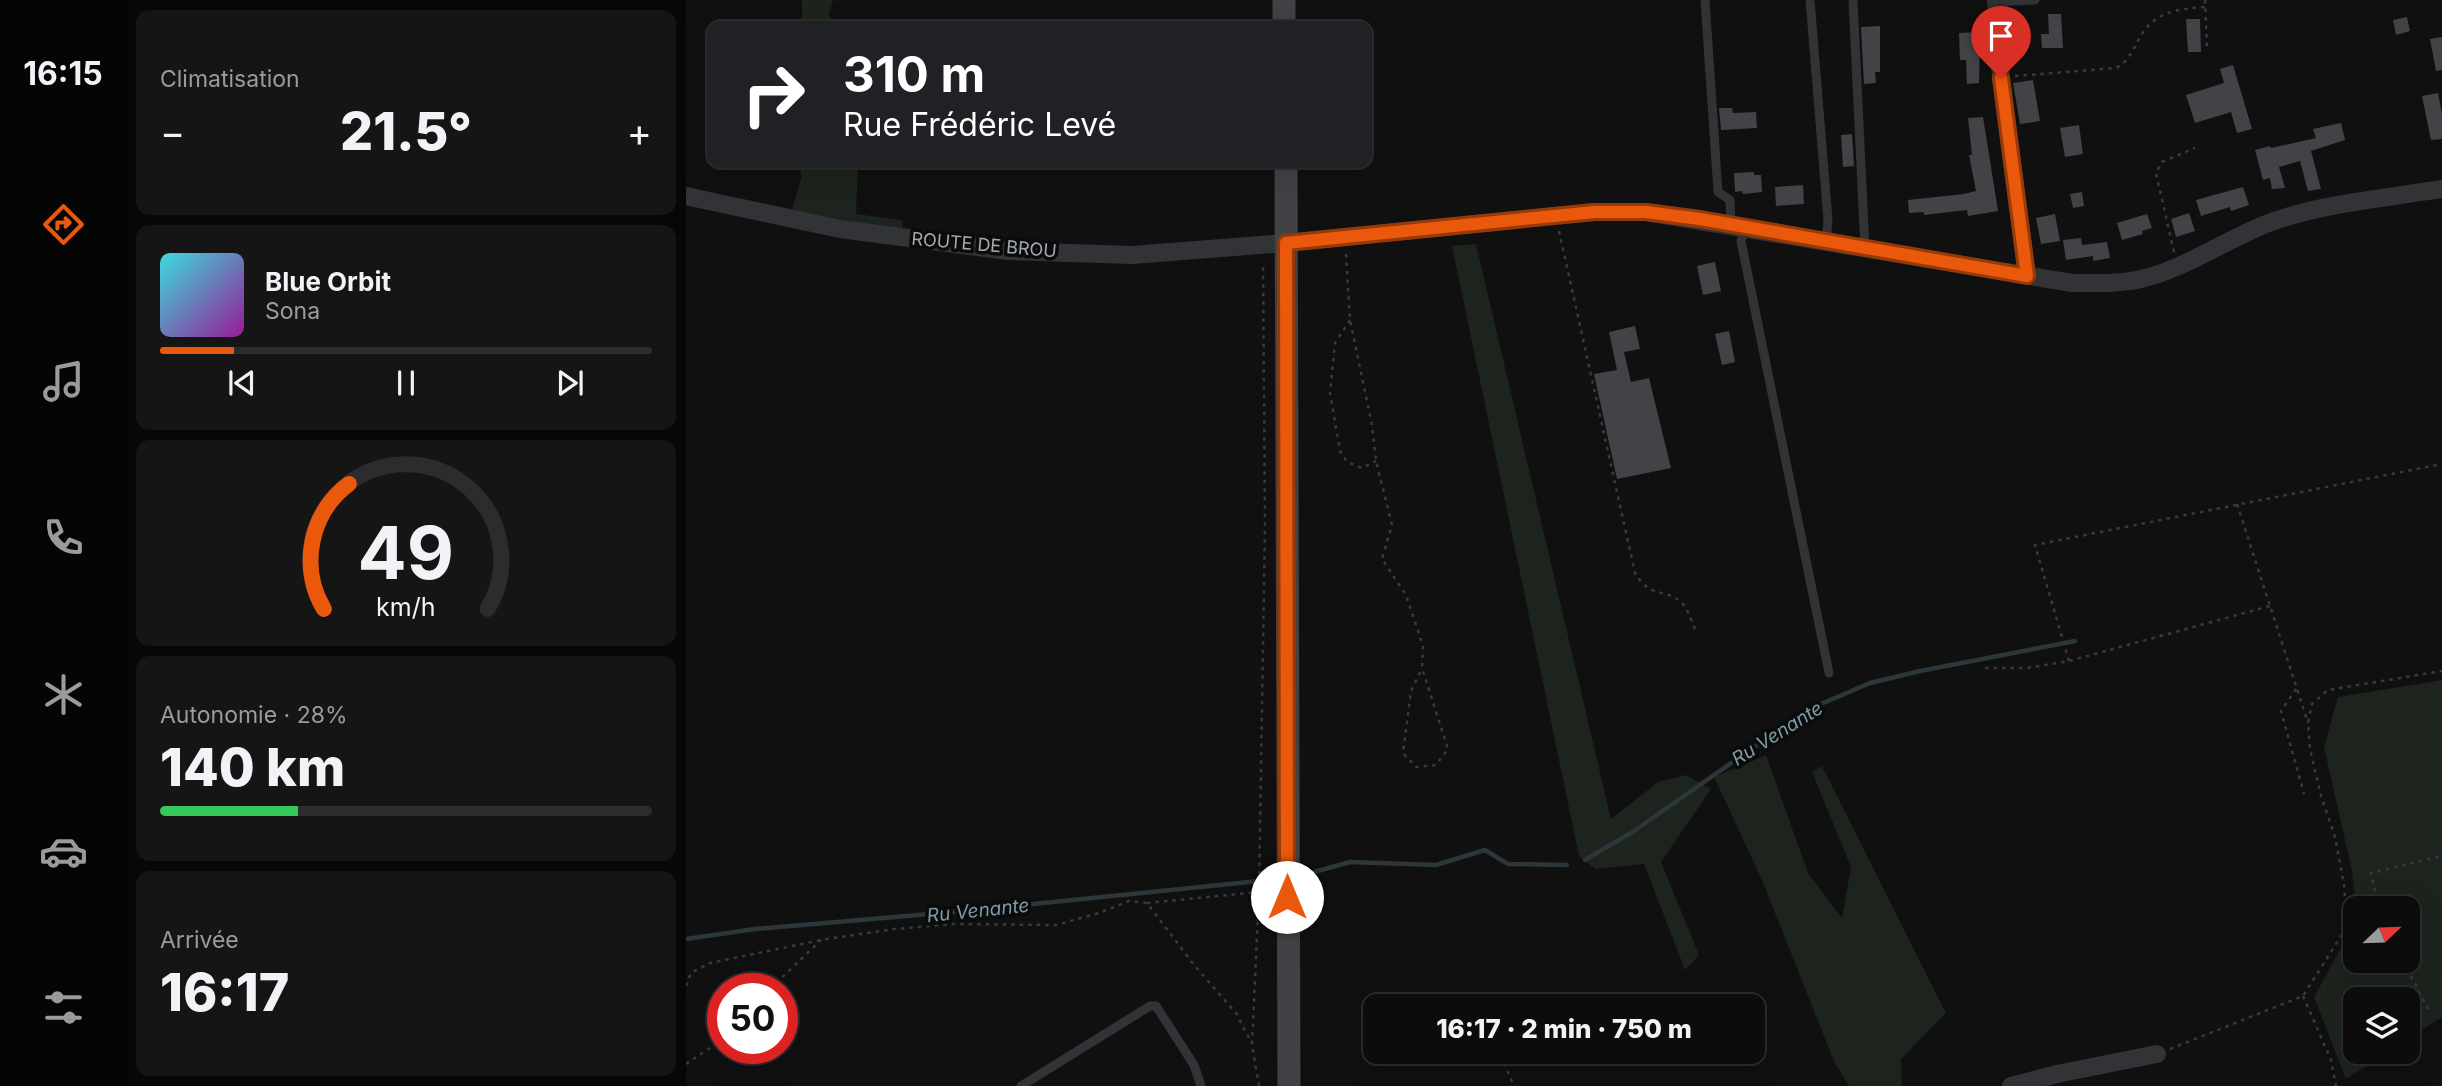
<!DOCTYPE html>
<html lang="fr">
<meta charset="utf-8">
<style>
:root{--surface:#0c0c0d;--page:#151516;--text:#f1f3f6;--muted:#9a9b9d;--line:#2c2c2e;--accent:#ea580c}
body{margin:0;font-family:Inter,sans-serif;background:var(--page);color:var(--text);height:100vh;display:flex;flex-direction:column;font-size:26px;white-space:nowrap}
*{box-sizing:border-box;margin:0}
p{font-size:23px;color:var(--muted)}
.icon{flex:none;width:38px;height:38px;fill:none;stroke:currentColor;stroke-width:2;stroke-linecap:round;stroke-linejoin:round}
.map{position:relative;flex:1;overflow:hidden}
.sheet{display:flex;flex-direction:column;gap:10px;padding:10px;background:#070707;width:560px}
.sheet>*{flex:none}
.guide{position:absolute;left:21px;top:21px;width:665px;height:147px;border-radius:14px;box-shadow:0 7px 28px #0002,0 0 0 2px var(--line);background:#202124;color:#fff;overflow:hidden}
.needle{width:46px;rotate:67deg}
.fabs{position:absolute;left:1657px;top:896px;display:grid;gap:14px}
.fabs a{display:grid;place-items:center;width:77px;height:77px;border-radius:14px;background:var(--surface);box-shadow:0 7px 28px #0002,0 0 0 2px var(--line);font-size:35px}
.speed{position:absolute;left:21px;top:973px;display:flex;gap:14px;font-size:35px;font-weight:700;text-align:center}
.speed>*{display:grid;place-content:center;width:91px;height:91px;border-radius:50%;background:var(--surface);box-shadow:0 7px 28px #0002,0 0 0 2px var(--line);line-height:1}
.speed .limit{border:10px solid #d22;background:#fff;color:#111}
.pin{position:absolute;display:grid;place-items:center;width:60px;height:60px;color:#fff;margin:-72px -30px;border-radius:50% 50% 50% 0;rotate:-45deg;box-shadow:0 0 7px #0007}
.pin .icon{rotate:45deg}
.me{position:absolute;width:77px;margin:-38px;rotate:0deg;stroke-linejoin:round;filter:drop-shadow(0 0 5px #0008)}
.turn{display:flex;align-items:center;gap:24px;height:147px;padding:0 21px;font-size:32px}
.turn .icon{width:91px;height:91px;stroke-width:2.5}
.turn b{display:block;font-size:49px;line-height:60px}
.big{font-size:52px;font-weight:800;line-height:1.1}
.sheet .widget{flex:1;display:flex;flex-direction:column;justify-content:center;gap:10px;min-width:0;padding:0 24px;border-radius:14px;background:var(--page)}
.sheet .dial{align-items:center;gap:0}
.dial svg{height:182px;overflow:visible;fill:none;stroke:var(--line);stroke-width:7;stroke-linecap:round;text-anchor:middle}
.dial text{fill:var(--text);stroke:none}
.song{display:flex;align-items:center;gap:21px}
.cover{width:84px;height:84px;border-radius:10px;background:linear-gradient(135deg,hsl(180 70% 55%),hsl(300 70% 35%))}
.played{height:7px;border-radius:4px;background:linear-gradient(90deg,var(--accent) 15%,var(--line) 15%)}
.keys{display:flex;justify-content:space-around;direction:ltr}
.heat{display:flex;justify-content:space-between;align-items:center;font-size:38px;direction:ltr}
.charge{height:10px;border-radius:5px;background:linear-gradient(90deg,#34c759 28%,var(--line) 0)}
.trip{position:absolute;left:677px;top:994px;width:402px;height:70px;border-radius:14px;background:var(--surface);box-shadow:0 7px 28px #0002,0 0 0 2px var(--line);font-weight:800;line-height:70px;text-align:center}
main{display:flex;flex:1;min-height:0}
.tab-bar{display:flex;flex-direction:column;width:126px;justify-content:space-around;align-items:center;background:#050505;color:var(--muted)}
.tab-bar .icon{width:49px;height:49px}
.tab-bar .current{color:var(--accent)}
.tab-bar b{font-size:32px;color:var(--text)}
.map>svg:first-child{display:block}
.green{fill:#1d231d}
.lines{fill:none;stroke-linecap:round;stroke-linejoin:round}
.stream{stroke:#2d363a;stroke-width:4.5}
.building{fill:#424346}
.path{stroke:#383a3d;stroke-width:2.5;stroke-dasharray:3.5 5;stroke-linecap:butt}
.lane{stroke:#323336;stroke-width:9}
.street{stroke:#323336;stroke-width:18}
.secondary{stroke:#404245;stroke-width:23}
.route-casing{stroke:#983908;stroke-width:18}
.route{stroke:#ea580c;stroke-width:12}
.labels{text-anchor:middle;stroke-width:7;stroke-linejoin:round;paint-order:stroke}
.street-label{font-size:18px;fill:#a3a9b0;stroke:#0b0b0c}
.water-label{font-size:19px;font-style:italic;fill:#7d9ba8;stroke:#0b0b0c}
</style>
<main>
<nav class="tab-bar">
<b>16:15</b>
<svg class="icon current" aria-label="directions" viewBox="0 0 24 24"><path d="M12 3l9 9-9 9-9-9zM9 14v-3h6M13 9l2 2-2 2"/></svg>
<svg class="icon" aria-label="music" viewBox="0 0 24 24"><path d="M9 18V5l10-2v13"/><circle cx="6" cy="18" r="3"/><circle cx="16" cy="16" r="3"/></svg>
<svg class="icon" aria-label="phone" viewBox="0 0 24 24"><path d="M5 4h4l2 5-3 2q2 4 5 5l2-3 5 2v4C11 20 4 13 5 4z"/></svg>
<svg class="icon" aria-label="climate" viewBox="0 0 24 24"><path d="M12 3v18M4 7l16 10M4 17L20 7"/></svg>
<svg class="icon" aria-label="car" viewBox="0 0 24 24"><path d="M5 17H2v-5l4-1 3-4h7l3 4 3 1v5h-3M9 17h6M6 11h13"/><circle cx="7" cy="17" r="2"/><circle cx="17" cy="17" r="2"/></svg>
<svg class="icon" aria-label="filters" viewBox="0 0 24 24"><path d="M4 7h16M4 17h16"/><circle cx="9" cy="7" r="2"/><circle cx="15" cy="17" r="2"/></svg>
</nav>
<section class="sheet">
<div class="widget"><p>Climatisation</p>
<div class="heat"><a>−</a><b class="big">21.5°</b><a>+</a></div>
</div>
<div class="widget">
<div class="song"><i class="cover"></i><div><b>Blue Orbit</b><p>Sona</p></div></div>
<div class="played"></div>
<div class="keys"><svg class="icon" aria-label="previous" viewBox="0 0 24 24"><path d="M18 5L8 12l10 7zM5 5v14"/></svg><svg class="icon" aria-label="pause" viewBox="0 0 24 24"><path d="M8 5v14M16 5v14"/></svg><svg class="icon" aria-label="next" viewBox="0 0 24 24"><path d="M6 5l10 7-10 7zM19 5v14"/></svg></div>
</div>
<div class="widget dial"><svg viewBox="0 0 100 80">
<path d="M14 69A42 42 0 1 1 86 69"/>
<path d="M14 69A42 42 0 0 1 25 14" stroke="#ea580c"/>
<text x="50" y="56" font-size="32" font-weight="700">49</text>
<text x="50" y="72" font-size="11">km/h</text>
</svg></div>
<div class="widget"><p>Autonomie · 28%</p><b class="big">140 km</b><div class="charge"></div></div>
<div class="widget"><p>Arrivée</p><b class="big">16:17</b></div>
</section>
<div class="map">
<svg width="1756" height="1086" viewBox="0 0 1756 1086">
<rect width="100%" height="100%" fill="#101011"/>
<path class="green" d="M116 0H147L143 15 151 26H116Z
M115 163H172L170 214 216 220 217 232 206 240 106 211 115 178Z
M790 244 925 819 972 782 1000 775 1025 789 975 862 1013 955 999 970 958 864 909 869 893 856 766 246Z
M1756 680V1017L1722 1039V999H1670V1052H1702L1660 1079 1628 997 1669 923 1670 961H1722V908H1670L1666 871 1638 747 1652 697Z
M1080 755 1122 873 1156 918 1165 867 1126 772 1136 766 1260 1013 1215 1059 1216 1086H1163L1148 1061 1075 878 1028 777Z"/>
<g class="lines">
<path class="stream" d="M899 860 948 831 1121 710 1184 683 1234 671 1389 641
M621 874 664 862 750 865 799 850 822 864 881 865
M0 939 69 929 278 911 583 880"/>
</g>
<path class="building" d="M1362 14H1375L1377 48H1356L1355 34H1363Z
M1721 17 1724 31 1710 35 1707 20Z
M1500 19H1514L1515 52H1502Z
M1194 26V72H1189L1190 83 1178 84 1175 27Z
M1294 32 1293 83 1281 84 1280 60H1274L1273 33Z
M1756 37V70L1750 71 1744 39Z
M1547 65 1566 129 1551 133 1545 112 1509 123 1500 95 1538 83 1534 69Z
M1347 80 1354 121 1334 124 1327 83Z
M1752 93 1756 114V139L1745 140 1736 96Z
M1033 108H1046L1047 113 1070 112 1071 128 1035 130Z
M1297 117 1312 211 1282 216 1281 210 1238 215V212L1223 213 1222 200 1278 194 1290 191 1283 155H1286L1282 118Z
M1655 123 1659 140 1625 151 1635 189 1622 191 1614 161 1593 167 1599 188 1586 189 1584 178 1577 180 1569 150 1584 146 1585 148 1630 138 1627 129Z
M1393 125 1397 154 1379 157 1374 128Z
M1166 134 1168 166 1157 167 1155 135Z
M1068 172V175H1075L1076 192 1057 194 1056 191 1049 192 1048 173Z
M1117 185 1118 204 1090 206 1089 187Z
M1557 187 1563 205 1545 211 1544 207 1515 216 1510 200Z
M1396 192 1398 206 1387 208 1384 194Z
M1503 213 1509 231 1490 237 1485 219Z
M1369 214 1374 241 1355 244 1350 218Z
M1461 214 1466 228 1456 231 1457 234 1436 240 1431 223Z
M1395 238 1396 245 1421 242 1424 258 1407 261V256L1380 260 1377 240Z
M1029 262 1035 291 1017 295 1011 266Z
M949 326 954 349 938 352 945 382 963 378 985 468 931 479 908 374 931 370 923 332Z
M1043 331 1049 362 1036 365 1029 334Z"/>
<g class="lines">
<path class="path" d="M1519 0 1521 50
M1329 76 1430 68C1443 61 1446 51 1453 39 1467 12 1491 9 1519 7
M873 231 949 573C965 600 979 587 996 603 1002 609 1005 620 1009 629
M1488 252 1470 173 1476 162 1509 148
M660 254 664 320 686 425 690 461 706 525 696 559 720 595 737 646 736 668 762 749 750 765 730 767 717 753 725 691 736 668
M664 320 649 343 644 393 654 451 661 462 676 468 690 461
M1551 504 1622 723
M1383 661 1349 545 1756 464
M1299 668H1341L1383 661 1584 606
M1610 689 1595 711 1618 794
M461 903 573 892
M1693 908 1685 873 1756 856
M1717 961 1742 1009
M0 986 5 973 24 963 135 940 208 929 268 924 370 925 413 913 443 901 461 903 508 965 550 1013 565 1042
M84 989 135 940
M1617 996 1645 1060 1650 1086
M1484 1049 1617 996 1657 933 1660 910 1658 885 1649 837 1635 796 1624 749 1622 723 1626 704 1642 690 1756 671
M818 1063 828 1086
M0 1064 37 1039
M573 1086 566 1045 573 892 579 524 577 262"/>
<path class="lane" d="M1019 0 1032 192 1044 200 1045 225
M1124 0 1142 220 1140 242
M1167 0 1179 249
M1310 2 1349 0
M1059 227 1055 241 1143 673
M335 1086 464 1006H470L508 1065 515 1086"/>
<path class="street" d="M1310 0 1315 78 1341 276
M0 196 154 229 322 251 446 255 600 243 908 212H960L1386 283C1409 283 1433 284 1455 279 1502 268 1543 237 1588 221 1641 203 1700 198 1756 189
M1325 1086 1371 1074 1471 1054"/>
<path class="secondary" d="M598 0V26
M600 163 603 1086"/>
</g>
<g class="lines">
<defs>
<path id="route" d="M601 897 600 243 908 212H960L1014 219 1341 276 1315 78"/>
</defs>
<use href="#route" class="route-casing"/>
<use href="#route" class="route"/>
</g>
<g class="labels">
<g class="street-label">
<text transform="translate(298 245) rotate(5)" y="6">ROUTE DE BROU</text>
</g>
<g class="water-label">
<text transform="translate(1091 733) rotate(-32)" y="7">Ru Venante</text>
<text transform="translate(292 910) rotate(-6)" y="7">Ru Venante</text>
</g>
</g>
</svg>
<div class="fabs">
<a><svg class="needle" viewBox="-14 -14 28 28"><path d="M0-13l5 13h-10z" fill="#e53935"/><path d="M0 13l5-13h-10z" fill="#9a9b9d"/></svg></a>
<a><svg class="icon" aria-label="layers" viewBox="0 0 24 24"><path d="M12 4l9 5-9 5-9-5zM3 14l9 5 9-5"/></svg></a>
</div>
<div class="speed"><div class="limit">50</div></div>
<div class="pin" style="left:1315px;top:78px;background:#d93025"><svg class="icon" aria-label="arrive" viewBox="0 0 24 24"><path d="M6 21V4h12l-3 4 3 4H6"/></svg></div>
<svg class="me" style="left:601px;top:897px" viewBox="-20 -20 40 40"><circle r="19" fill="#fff"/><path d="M0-13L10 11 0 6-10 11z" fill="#ea580c"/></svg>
<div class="trip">16:17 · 2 min · 750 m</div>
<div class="guide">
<div class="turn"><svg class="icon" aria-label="right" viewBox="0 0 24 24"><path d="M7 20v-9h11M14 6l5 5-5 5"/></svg><div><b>310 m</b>Rue Frédéric Levé</div></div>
</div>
</div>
</main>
